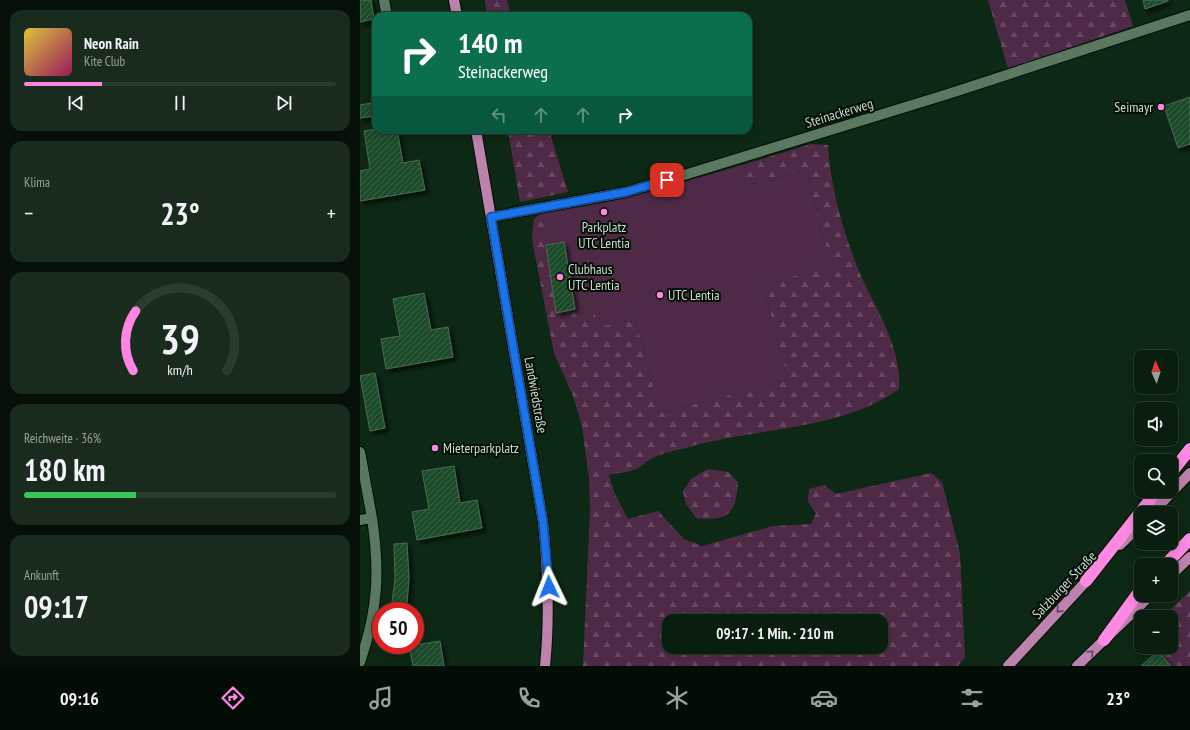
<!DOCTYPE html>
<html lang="de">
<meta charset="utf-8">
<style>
:root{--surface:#0a1e0f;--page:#182b1d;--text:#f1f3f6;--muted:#99a29e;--line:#2a3c2f;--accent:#fe86e1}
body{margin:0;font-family:"PT Sans Narrow",sans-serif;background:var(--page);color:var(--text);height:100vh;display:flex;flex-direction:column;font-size:15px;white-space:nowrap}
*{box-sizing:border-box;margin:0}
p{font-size:13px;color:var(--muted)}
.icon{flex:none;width:22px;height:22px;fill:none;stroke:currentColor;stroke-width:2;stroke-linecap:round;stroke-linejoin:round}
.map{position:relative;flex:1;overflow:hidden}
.drawer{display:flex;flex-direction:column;gap:10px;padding:10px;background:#061008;width:360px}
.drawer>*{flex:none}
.hud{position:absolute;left:12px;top:12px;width:380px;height:122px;border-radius:12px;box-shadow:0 2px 10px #0003,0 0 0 1px var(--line);background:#0b6e4f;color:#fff;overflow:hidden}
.needle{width:26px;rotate:357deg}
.tools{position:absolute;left:774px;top:350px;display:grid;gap:8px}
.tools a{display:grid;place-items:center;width:44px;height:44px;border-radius:8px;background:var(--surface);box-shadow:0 2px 10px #0003,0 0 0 1px var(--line);font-size:20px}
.speed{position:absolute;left:12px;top:602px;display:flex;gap:8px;font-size:20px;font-weight:700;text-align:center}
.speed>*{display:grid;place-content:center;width:52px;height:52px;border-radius:50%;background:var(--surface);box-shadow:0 2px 10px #0003,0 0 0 1px var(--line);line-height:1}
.speed .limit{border:6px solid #d22;background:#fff;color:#111}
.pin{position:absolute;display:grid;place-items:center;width:34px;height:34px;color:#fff;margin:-17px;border-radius:8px;box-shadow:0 2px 6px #0006}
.me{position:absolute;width:44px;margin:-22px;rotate:358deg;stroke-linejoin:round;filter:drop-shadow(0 0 3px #0008)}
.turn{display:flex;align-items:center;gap:14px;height:84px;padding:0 20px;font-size:18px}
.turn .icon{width:52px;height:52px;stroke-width:2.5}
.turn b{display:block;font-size:28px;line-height:34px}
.lanes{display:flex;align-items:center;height:38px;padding:0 20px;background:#0003;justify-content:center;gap:20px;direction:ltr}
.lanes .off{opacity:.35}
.big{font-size:30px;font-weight:700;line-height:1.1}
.drawer .card{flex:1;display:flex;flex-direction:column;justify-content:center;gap:6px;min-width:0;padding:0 14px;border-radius:12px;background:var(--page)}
.drawer .dial{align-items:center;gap:0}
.dial svg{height:104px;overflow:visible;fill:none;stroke:var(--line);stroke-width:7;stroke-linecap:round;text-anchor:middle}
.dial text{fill:var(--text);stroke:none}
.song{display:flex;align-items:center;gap:12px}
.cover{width:48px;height:48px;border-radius:6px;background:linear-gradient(135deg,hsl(50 70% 55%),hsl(330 70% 35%))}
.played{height:4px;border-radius:2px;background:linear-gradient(90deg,var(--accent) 25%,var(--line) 25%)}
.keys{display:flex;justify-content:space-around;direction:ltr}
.heat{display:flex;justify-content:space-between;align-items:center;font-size:22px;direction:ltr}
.charge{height:6px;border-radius:3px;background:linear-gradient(90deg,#34c759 36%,var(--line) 0)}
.trip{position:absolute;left:302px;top:614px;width:226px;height:40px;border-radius:12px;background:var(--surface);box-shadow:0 2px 10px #0003,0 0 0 1px var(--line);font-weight:700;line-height:40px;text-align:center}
.dock{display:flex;height:64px;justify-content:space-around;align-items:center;background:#040c06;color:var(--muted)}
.dock .icon{width:28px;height:28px}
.dock .selected{color:var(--accent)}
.dock b{font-size:18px;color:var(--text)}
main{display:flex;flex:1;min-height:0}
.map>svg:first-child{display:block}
.green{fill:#4f2a46}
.forest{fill:url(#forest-firs);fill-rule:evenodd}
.building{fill:url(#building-hatch);stroke:#4d6a53;filter:url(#shadow)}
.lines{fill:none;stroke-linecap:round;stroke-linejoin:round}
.minor-casing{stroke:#001002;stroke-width:12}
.major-casing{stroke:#001002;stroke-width:12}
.highway-casing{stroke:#001002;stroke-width:14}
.minor{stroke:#5b7861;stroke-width:10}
.major{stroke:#bd82ae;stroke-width:10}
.highway{stroke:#ff89e2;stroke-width:12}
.oneway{stroke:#60485a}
.route-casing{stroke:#114b97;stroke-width:10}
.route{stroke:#1a73e8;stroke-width:7}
.poi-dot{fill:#fe86e1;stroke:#040e06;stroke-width:1.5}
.labels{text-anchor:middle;stroke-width:4;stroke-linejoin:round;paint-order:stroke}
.poi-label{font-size:14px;fill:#ccdccf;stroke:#040e06;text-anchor:start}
.street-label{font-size:14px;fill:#ccdccf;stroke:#040e06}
</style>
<main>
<section class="drawer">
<div class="card">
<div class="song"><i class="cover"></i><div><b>Neon Rain</b><p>Kite Club</p></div></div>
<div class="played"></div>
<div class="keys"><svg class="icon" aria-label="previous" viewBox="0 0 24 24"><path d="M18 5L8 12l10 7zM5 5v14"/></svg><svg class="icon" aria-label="pause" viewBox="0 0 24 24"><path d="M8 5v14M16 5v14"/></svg><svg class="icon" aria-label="next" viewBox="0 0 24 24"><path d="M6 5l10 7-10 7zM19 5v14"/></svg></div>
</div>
<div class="card"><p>Klima</p>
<div class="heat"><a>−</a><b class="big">23°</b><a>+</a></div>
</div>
<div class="card dial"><svg viewBox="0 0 100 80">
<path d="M14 69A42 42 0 1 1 86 69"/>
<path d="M14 69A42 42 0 0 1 16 23" stroke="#fe86e1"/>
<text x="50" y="56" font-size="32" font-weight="700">39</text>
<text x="50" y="72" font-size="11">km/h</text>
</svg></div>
<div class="card"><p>Reichweite · 36%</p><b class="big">180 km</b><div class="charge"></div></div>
<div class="card"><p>Ankunft</p><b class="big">09:17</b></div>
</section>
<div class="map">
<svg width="830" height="666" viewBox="0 0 830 666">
<defs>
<pattern id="forest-firs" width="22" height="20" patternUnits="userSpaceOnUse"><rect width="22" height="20" fill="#4f2a46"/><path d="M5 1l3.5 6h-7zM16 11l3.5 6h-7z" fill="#674860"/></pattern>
<pattern id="building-hatch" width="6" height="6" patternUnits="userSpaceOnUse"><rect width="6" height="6" fill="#1d4c2a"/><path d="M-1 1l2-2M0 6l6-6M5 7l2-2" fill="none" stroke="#3d6548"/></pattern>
<filter id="shadow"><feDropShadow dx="3.5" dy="3.5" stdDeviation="2" flood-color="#0009"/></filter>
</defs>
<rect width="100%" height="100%" fill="#0d2814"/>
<path class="green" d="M386 164 383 171 388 185 446 170 471 266 403 284 428 380 300 413 275 318 238 327 232 306 196 313 186 245V240L191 232 172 236 174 219C185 208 205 209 220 207 277 198 332 179 386 164Z"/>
<path class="forest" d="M125 0H147L151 16H127Z
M628 0H765L773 26 648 69Z
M148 130H189L208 192 160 202Z
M451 144 468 145C470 184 482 227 496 264 512 305 542 343 539 389 483 430 395 428 329 447 317 450 302 453 291 459 285 462 280 469 273 470 266 473 257 473 249 475L254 492 268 519 298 511 324 539 342 546 413 526 451 524 456 513 448 502 449 489 464 485 476 494 571 473 582 482 600 553 605 657 598 666H223L230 511 229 478 222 426 213 396 194 353 173 245C172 235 172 227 180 222L189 224 191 232 186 240V245L196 312 233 306 238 327 275 318 300 413 428 380 403 284 471 266 446 170 387 185 383 171 386 164ZM309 621H521V647H309Z
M348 469 368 472 378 482C376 514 368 522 336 518L326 504 323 491 331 479Z
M830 591V666H812L794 647H811V617H802Z"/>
<path class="building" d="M0 0H11L14 19 0 22Z
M783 0H808V1L785 9Z
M830 97V144L818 148 804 106Z
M11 103 14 116 0 118V105Z
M16 129V130H37L43 163 59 160 65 190 0 201V171L10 169 4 131Z
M204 242 215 309 196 313 186 245Z
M64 293 71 330 88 327 93 357 26 369 21 339 40 336 33 299Z
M15 373 25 428 10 431 0 376Z
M94 466 100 503 117 500 122 528 57 540 52 512 69 509 62 471Z
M47 543 49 578 47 603 32 602 35 579 34 544Z
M80 641 84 666H53L49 646Z
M798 651 811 666H781Z"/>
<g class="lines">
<defs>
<path id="minor" d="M24 0 27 16
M131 217 266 192 321 176 588 94 830 15
M0 452 12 518 0 520
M0 662C18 610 20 572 12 518"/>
<path id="major" d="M94 0 97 16
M116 130 183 522C188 571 190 617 185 666
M792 513 830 473
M760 545 781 524
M811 575 830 557
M648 666 731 576
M717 666 791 595"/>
<path id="highway" d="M811 473 830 449
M805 565 830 539
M726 581 797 491
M744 640 781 589"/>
</defs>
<use href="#minor" class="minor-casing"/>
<use href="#major" class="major-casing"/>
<use href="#highway" class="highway-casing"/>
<use href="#minor" class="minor"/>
<use href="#major" class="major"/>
<use href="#highway" class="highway"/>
</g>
<defs><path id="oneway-chevron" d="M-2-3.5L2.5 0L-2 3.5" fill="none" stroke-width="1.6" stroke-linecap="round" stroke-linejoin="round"/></defs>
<g class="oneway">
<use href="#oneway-chevron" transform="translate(699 610) rotate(132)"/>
<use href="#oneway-chevron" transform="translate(731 653) rotate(-44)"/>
</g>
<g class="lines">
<defs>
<path id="route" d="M189 587 183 522 131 217 266 192 307 180"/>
</defs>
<use href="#route" class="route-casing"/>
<use href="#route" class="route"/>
</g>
<g class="poi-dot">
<circle cx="801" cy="107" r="4"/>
<circle cx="244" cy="212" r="4"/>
<circle cx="200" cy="277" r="4"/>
<circle cx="300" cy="295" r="4"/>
<circle cx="75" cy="448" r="4"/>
</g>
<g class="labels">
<g class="poi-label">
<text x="793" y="112" text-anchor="end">Seimayr</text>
<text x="244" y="232" text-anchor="middle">Parkplatz<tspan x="244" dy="16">UTC Lentia</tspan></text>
<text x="208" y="274">Clubhaus<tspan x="208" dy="16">UTC Lentia</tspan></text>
<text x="308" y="300">UTC Lentia</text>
<text x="83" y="453">Mieterparkplatz</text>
</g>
<g class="street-label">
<text transform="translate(479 113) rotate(-17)" y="5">Steinackerweg</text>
<text transform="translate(176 395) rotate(80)" y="5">Landwiedstraße</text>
<text transform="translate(704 585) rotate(-47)" y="5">Salzburger Straße</text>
</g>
</g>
</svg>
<div class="tools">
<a><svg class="needle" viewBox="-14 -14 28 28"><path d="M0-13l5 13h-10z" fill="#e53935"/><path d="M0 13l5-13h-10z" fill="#99a29e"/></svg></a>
<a><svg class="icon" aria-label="sound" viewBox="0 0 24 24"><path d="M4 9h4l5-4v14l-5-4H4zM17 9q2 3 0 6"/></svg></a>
<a><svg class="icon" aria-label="search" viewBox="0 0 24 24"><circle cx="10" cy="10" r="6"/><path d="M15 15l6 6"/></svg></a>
<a><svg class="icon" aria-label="layers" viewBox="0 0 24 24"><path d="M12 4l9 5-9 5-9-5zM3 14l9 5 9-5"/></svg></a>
<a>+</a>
<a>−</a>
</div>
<div class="speed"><div class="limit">50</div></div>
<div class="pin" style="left:307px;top:180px;background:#d93025"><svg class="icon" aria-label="arrive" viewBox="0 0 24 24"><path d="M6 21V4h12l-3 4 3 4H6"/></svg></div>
<svg class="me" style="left:189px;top:587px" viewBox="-20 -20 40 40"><path d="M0-17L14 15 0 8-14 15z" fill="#1a73e8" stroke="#fff" stroke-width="4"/></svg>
<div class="trip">09:17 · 1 Min. · 210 m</div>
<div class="hud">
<div class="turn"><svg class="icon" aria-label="right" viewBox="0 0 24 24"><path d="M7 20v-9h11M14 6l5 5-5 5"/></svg><div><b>140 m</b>Steinackerweg</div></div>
<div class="lanes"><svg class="icon off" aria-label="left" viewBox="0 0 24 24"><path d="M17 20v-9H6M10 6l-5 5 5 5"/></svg><svg class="icon off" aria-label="ahead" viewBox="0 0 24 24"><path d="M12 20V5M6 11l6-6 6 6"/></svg><svg class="icon off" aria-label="ahead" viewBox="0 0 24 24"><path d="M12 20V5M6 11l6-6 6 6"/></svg><svg class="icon" aria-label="right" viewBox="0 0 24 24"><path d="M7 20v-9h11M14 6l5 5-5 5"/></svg></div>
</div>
</div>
</main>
<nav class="dock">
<b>09:16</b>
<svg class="icon selected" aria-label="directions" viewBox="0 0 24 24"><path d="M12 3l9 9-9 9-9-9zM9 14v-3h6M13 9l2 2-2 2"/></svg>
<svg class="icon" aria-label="music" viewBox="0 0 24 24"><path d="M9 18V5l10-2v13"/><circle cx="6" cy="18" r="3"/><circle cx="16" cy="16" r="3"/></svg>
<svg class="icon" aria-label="phone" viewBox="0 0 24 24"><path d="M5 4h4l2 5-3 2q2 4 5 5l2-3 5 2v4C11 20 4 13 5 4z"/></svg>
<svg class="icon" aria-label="climate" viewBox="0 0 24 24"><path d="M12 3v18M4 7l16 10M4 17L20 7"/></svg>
<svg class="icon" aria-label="car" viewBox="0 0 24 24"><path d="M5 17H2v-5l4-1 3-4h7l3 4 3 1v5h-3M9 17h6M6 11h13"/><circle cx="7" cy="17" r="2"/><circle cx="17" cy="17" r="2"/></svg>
<svg class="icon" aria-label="filters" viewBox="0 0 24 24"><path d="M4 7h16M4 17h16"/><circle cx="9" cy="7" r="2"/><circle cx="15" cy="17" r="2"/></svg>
<b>23°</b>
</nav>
